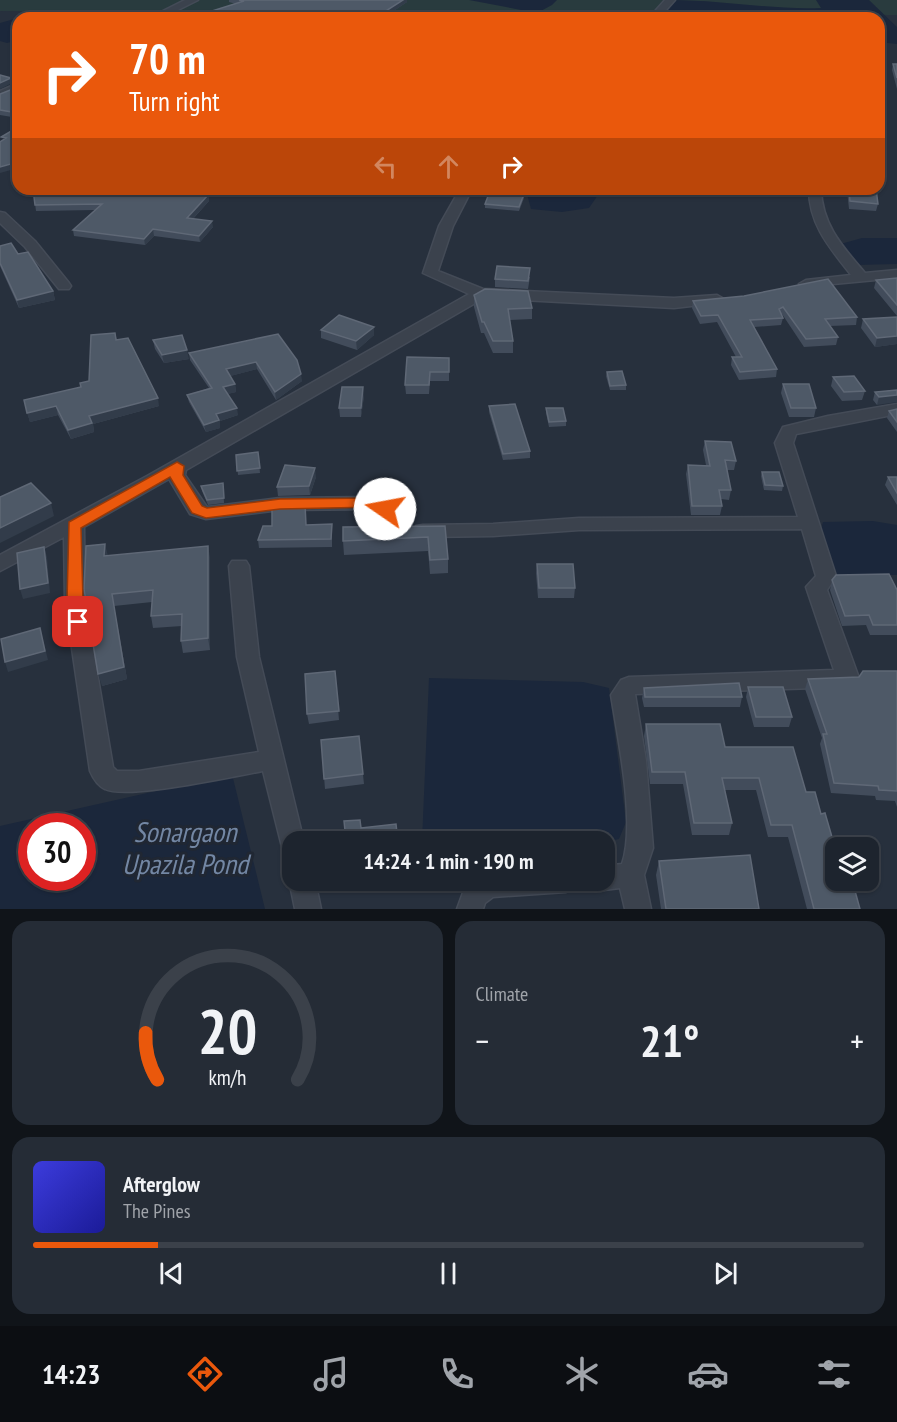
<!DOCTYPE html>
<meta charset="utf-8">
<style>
:root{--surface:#1d242e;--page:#252c36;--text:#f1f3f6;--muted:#a0a4aa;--line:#3b414a;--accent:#ea580c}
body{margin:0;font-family:"PT Sans Narrow",sans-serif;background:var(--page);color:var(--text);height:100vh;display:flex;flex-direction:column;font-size:22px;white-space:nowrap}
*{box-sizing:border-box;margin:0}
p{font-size:20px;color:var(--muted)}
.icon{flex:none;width:33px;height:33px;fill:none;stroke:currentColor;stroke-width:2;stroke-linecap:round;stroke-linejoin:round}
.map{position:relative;height:909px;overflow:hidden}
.sheet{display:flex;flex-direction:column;gap:12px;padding:12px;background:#101419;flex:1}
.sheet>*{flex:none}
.guide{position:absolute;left:12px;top:12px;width:873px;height:183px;border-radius:18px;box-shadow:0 2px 4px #0004,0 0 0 2px var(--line);background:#ea580c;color:#fff;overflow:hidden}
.fabs{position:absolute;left:825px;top:837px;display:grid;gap:12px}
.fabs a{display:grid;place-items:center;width:54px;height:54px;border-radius:12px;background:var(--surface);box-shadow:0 2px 4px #0004,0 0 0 2px var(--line);font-size:30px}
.speed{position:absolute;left:18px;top:813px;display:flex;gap:12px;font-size:30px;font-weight:700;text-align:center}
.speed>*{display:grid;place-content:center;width:78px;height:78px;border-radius:50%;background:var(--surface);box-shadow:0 2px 4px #0004,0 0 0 2px var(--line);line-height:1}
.speed .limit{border:9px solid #d22;background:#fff;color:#111}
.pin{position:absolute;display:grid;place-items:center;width:51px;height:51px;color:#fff;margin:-26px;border-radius:12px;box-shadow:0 3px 9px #0006}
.me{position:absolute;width:66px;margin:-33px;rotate:282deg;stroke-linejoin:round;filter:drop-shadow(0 0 4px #0008)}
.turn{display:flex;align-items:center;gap:21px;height:126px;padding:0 18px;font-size:27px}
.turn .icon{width:78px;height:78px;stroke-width:2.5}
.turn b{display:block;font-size:42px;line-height:51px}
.lanes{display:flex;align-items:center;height:57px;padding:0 18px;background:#0003;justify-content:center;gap:30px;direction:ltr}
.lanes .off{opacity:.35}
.big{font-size:45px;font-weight:600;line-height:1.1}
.sheet .tile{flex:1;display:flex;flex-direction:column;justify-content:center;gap:9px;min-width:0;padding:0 21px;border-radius:18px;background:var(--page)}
.sheet .dial{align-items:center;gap:0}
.dial svg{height:156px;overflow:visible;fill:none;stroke:var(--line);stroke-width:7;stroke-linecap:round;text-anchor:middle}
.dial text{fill:var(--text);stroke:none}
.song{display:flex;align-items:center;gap:18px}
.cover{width:72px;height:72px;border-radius:9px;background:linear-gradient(135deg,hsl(240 70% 55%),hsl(240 70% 35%))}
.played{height:6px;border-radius:3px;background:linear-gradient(90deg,var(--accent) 15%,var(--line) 15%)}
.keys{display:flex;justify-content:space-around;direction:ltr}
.heat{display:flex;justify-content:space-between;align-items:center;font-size:33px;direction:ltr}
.sheet .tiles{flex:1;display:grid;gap:12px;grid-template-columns:1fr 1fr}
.tile:last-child{grid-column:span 2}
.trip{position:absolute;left:282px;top:831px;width:333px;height:60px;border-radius:18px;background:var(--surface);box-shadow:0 2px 4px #0004,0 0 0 2px var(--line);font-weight:600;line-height:60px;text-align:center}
.tab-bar{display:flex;height:96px;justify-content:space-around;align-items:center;background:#0c0e12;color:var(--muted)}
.tab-bar .icon{width:42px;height:42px}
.tab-bar .on{color:var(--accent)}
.tab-bar b{font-size:27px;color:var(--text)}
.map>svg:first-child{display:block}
.green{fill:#293b3e}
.water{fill:#1b273b;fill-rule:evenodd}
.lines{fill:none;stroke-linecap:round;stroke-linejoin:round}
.minor-casing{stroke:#444b57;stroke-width:3}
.minor{fill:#3b424d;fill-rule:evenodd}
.wall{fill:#424c5b}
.shaded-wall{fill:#323c4a}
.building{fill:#4e5967;stroke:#5f6876;stroke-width:1.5}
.route{fill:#ea580c;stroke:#983908;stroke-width:1.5}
.labels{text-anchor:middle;stroke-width:6;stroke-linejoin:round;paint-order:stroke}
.near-water-label{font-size:28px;font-style:italic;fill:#7387a4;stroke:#202733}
</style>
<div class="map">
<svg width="897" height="909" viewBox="0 0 897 909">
<rect width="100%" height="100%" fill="#27303d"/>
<path class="green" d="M0 0H897V15L0 11Z"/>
<path class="water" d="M469 0H557L552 5 537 13Z
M672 0C722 0 772 10 821 8L816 0H869L897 27V44L879 42V18H655Z
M18 18V40L7 43 0 41V23Z
M537 189H577L598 195 589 208 562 212 531 209 527 194Z
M862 238H897V264L855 265 837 245Z
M873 521 897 525V575H834L817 543 823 522Z
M429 678 583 682 609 688 626 822 619 839 605 842 422 841Z
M232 774 265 909H0V826ZM32 826H82V878H32Z"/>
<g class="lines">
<defs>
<path id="minor" d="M185 0H198L162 18H149Z
M665 0H675L659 18H649Z
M18 83V90L0 98V91Z
M460 189H472L453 226 438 271 483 289 674 298 717 295 724 299 717 303 674 308 484 298 186 470 185 475 207 507 280 498 377 497 391 501 399 531 396 536H382L375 509 280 510 206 519 190 514 169 479 84 527 85 601 113 767 117 771H139L259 752 237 657 229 566 232 561H246L249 566 259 657 304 842H292V854L283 851 263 771C234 776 127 800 105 789 98 786 93 778 90 771L65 601 64 537 0 571V555L147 476 469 294 423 273 439 226Z
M809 189H821C822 225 843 247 865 273L897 270V278L801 287 799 284 806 280 851 275C830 248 809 225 809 189Z
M0 212 5 213 35 241 69 283 71 286 69 289H59L25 247 0 223Z
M897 404V414L796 434 793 443 836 576 827 590 859 678 856 684 848 687 635 694 646 761 653 848 644 875 651 909H625L620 888 604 890 595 886 592 880H604V866L622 864C636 824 618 739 611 695L621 680 629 677 834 670 806 587 816 576 802 529 579 530 493 536 423 537 416 536 413 531 416 526 423 525 493 524 579 518 798 517 775 443 783 427 828 416Z
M292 872V880H315L321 909H295L289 880Z
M475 880H579L575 888 566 892 493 897 485 903 483 909H457L465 887Z"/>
</defs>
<use href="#minor" class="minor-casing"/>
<use href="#minor" class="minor"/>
</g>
<path class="wall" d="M229 0H407V2L383 18H224L215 15V10L236 4 229 2Z
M893 64H897V89L892 70Z
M18 85V118L0 115V94L18 87Z
M33 189H168L167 190 208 195 209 201 193 219 213 227 200 242 154 236 145 245 74 236 73 230 95 210 36 211Z
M832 189H876L878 204 876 211 849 209 847 190Z
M524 194V198L519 211 485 208V204Z
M0 246 18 254 53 291 55 300 19 308 0 266Z
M530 277 528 289 495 287V279Z
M897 278V316L874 288 876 280Z
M474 295 532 308V319L510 320 513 341V353H493L484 333H481L474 307Z
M744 296 857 317 856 325 830 326 838 337 836 345 804 347 782 314 783 318 781 325 754 327 777 369 776 377 739 380 731 365 732 357H736L717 322 700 324 692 308 693 301Z
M897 317V344L875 347 861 328 863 319Z
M374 327V335L357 350 321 338V330Z
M115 333 117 340 159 406 93 424 94 432 71 439 58 415 30 422 24 400 81 387 89 381Z
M278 334 302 381 276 400 257 369 230 376 235 384 236 392 227 394 238 415 220 421V428L206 432 189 402 187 395 209 388 190 360 189 353Z
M153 340 189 359 164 363 155 349Z
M449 358V381H430L429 394H406L405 385Z
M607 372 626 385V390H610L606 376Z
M833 377 865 391 862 400 842 401 831 386Z
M783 384 816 408 814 417H789L781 393Z
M897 390 877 405 873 400 875 392Z
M364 396 361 417H340L339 408Z
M489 406 530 451V458L503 460 489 412Z
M546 408 566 421V426L549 427 546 413Z
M897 409V432L887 418 889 411Z
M705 441 736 461 734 470H727L731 490 729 500 721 499 722 506 720 515H691L686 474 688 465H706L703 450Z
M258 452 260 473 238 475 236 455Z
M762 472 783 486 782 491 764 490 761 476Z
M316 477 310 495 278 496 277 487Z
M888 477H897V505L885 485Z
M223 483 224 503 208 505 202 491 201 486Z
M306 512V525L332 524V547L259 548 258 540 272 526Z
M445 526 448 559V573L430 574 428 551 344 555 343 541Z
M108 555 210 557V650L183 653 181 641 182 626 153 628 151 616 152 602 114 606 127 679 102 686Z
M537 564 575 588 574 598H538L536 573Z
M832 580 897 590V635H870L866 625 842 626 830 590Z
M335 671 339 720 309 724 307 714Z
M897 671V807L895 801 876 800 875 796 831 793 820 744 822 738 805 689 808 679 859 677Z
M748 687 792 717 789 727H754L746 697Z
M644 688 742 697 740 707H644L642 698Z
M646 724 725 747 806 792 821 814 860 909H807L788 837H768L756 790H725L732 823 729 835H692L683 784H650L644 736Z
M359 736 364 784 325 789 321 740Z
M659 861 759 909H661L656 875Z"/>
<path class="shaded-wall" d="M403 0H407V2L383 18H375Z
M11 78 12 83 0 89V83Z
M18 162V168L0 173V167Z
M208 195 209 201 188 224 187 218Z
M212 221 213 227 200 242 199 236Z
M153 229 154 236 145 245 144 239Z
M53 291 55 300 19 308 17 300Z
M374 327V335L357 350 356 341Z
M897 336V344L875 347 877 338Z
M187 350 189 359 164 363 162 355Z
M256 362 257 369 227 377 226 369Z
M301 374 302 381 276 400 275 392Z
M235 384 236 392 224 395 223 387Z
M363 387 364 396 361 417V408Z
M897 395V402L877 405 879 397Z
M158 398 159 406 93 424 94 432 71 439 68 430 89 416Z
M56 406 58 415 30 422 27 413Z
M237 408 238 415 220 421V428L206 432 204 425 216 414Z
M315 468 316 477 310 495 309 486Z
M51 503 54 516 0 543V528Z
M105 544 108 556H104Z
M208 546 210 557V650L208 638Z
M44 547 47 557 50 593 23 599 20 589Z
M112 594 127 679 102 686 98 674Z
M40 628 48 660 8 672 5 662Z"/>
<path class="building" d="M239 0H403L375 18H226L231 16 215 10 244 1Z
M893 64H897V78Z
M0 75 11 78 0 83Z
M18 85V113L0 110V94L18 87Z
M18 127V162L0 167V142L6 138 1 137Z
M33 189H162L208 195 187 218 212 221 199 236 153 229 144 239 73 230 102 204 35 205Z
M849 189H876L878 204 850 201Z
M490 191 524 194 519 207 485 204Z
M11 243 18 254 28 252 53 291 17 300 0 263V246Z
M497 266 530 268 528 281 495 279Z
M897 278V305L876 280Z
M828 279 857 317 825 319 838 337 806 339 783 307 779 309 783 318 750 320 777 369 740 372 732 357H742L718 315 701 316 693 301 744 296Z
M485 289 528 291 532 308 508 309 513 341H493L484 322H482L474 295Z
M339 315 374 327 356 341 321 330Z
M897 317V336L877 338 863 319Z
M115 333 116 340 128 338 158 398 89 416 92 423 68 430 56 406 27 413 24 400 81 387 80 383 89 381 91 335Z
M278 334 297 360 301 374 275 392 256 362 226 369 235 384 223 387 237 408 216 414 219 420 204 425 187 395 212 388 189 353Z
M182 335 187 350 162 355 153 340Z
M407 357 449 358V372H430L429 385H405Z
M622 371 626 385 610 386 607 372Z
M854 376 865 391 844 392 833 377Z
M783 384H809L816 408H791Z
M342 387H363L361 408H339Z
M897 390V395L879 397 875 392Z
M515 404 530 451 503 454 489 406Z
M546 408H563L566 421 549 422Z
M897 409V422L889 411Z
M705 441 731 442 736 461 725 460 731 490H719L722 506H692L688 465 710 466Z
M258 452 260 468 237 471 236 455Z
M285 465 315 468 309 486 277 487Z
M762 472H779L783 486 765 485Z
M888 477H897V493Z
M31 483 51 503 0 528V497Z
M223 483 224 498 207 500 201 486Z
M279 504H305L306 525 332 524 331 539 258 540 263 526H272V505Z
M445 526 448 559 430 560 428 537 343 541V527Z
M105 544 104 556 208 546V638L181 641 182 614 151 616 153 590 112 594 124 667 98 674 84 589 86 546Z
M44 547 48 583 20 589 17 553Z
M537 564H573L575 588H539Z
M889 574 897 590V625H873L869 615 845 616 832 580 836 575Z
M40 628 45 651 5 662 1 639Z
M335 671 339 711 307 714 305 674Z
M863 671H897V791L879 790 878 786 834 783 823 734H827L808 679 859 677Z
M739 683 742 697H645L644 688Z
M748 687H783L792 717H756Z
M646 724H720L725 747H793L806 792H815L821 814 825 813 834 844H841L842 848H836V880H852L860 909H814L792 825H771L759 778H722L732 823H694L685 772H652Z
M359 736 363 774 324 779 321 740Z
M360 820 361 828 396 824 398 842H333L346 840 344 821Z
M750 855 759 909H666L659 861Z"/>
<path class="route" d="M177 462 184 466 183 475 202 506 207 508 280 499 377 498 389 501 392 509 385 514 380 512 377 507 280 509 206 518 192 513 170 477 81 528 83 601 87 622 78 628 73 626 67 601 69 522Z"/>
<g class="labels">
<g class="near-water-label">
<text x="185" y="842">Sonargaon<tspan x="185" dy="32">Upazila Pond</tspan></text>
</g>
</g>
</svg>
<div class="fabs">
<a><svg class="icon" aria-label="layers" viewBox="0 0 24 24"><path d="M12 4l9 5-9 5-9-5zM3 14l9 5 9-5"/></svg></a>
</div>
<div class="speed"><div class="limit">30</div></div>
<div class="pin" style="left:78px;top:622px;background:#d93025"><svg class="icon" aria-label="arrive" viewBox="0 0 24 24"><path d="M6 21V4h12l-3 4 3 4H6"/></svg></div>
<svg class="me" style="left:385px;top:509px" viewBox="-20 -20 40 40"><circle r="19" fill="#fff"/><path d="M0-13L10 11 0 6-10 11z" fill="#ea580c"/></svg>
<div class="trip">14:24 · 1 min · 190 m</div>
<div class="guide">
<div class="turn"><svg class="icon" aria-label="right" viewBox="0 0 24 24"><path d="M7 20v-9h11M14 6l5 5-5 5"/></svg><div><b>70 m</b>Turn right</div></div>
<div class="lanes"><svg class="icon off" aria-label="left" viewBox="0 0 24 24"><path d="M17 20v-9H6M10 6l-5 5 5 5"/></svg><svg class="icon off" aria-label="ahead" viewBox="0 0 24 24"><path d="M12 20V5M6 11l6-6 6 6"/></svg><svg class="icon" aria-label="right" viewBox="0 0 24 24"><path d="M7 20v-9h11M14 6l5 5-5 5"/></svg></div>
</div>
</div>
<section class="sheet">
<div class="tiles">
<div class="tile dial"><svg viewBox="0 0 100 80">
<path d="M14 69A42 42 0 1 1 86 69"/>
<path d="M14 69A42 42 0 0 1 8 45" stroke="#ea580c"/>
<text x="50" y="56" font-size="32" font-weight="700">20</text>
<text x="50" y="72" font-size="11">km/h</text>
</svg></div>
<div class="tile"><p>Climate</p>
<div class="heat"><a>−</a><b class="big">21°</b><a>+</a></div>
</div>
<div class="tile">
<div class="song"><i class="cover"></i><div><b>Afterglow</b><p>The Pines</p></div></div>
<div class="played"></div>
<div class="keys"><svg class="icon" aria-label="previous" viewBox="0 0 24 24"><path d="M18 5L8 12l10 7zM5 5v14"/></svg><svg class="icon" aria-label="pause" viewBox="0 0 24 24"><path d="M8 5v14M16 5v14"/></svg><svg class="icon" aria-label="next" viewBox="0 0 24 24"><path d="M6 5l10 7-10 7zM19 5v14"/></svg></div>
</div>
</div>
</section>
<nav class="tab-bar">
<b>14:23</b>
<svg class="icon on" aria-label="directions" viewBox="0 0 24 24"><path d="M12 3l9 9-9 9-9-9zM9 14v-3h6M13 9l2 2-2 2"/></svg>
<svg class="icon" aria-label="music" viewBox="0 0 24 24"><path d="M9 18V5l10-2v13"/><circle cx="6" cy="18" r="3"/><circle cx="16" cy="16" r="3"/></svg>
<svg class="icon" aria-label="phone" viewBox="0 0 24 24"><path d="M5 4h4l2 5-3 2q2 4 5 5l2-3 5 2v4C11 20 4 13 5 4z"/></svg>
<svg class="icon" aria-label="climate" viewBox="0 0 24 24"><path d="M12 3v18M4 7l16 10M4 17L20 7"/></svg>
<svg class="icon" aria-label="car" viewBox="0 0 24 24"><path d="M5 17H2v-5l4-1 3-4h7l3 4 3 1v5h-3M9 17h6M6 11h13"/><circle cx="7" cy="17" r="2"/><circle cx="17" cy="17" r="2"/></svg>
<svg class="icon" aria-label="filters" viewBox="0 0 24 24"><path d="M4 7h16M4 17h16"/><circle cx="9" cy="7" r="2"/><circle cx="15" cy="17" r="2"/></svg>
</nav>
